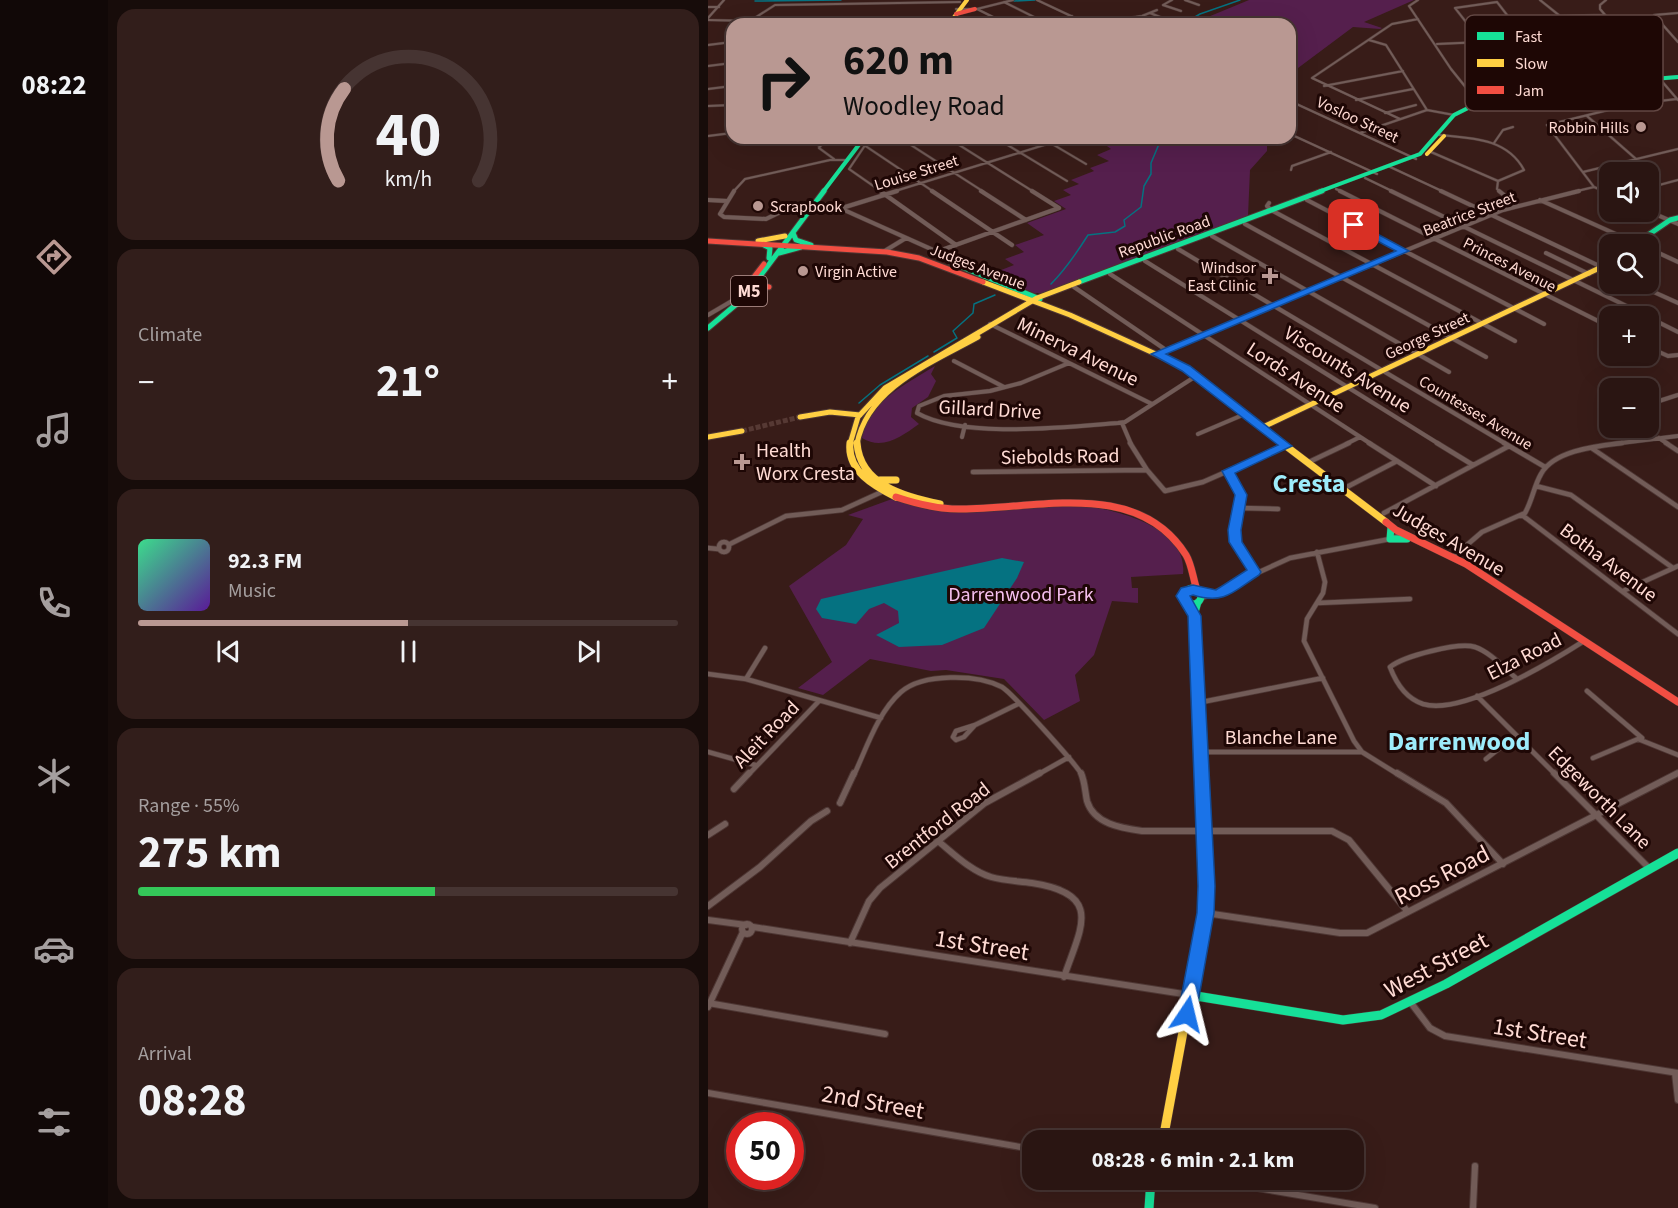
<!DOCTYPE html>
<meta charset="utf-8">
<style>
:root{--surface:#2a1512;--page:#321e1b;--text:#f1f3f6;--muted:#a59f9f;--line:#463432;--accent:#b99892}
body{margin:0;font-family:"Source Sans 3",sans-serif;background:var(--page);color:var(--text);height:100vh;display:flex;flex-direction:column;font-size:22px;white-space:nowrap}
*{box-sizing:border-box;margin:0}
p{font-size:20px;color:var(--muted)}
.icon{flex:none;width:33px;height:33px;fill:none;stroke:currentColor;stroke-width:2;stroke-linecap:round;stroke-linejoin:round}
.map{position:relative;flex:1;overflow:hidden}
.details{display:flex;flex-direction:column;gap:9px;padding:9px;background:#170c0a;width:600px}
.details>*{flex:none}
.banner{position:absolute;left:18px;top:18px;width:570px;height:126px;border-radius:18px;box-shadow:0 6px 24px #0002,0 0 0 2px var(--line);background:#b99892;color:#111;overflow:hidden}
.buttons{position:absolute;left:891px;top:162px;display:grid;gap:12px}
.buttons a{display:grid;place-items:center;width:60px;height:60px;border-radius:12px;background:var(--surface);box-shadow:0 6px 24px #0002,0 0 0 2px var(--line);font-size:30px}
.speed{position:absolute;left:18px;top:1112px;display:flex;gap:12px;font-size:30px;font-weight:700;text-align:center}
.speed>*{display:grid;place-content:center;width:78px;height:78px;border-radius:50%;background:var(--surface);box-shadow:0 6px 24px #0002,0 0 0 2px var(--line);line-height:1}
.speed .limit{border:9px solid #d22;background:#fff;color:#111}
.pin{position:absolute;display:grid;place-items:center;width:51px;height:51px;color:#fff;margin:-26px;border-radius:12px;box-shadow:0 3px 9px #0006}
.me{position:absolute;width:66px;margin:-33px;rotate:10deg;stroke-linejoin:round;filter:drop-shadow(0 0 4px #0008)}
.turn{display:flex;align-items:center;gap:21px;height:126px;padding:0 18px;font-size:27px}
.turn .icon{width:78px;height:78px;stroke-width:2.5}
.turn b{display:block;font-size:42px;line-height:51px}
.big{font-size:45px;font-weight:700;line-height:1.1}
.details .widget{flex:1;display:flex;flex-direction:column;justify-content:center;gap:9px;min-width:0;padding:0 21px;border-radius:18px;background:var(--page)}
.details .dial{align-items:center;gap:0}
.dial svg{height:156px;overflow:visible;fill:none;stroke:var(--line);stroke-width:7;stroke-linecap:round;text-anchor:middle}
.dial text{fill:var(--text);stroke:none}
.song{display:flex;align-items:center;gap:18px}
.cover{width:72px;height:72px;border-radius:9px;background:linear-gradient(135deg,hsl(150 70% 55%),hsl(270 70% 35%))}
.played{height:6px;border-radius:3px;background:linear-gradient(90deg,var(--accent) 50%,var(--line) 50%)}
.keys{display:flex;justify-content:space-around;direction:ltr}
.heat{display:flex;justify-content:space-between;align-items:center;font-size:33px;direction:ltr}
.charge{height:9px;border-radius:4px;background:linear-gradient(90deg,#34c759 55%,var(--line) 0)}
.trip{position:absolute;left:314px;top:1130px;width:342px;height:60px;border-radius:18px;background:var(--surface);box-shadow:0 6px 24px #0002,0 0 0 2px var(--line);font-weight:700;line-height:60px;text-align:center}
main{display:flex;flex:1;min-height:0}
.dock{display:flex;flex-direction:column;width:108px;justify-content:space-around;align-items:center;background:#110807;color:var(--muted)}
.dock .icon{width:42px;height:42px}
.dock .on{color:var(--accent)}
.dock b{font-size:27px;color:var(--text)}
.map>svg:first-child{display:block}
.green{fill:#551f4d}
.water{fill:#057281}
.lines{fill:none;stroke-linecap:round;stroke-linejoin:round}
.stream{stroke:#057281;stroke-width:1.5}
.secondary-tunnel{stroke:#563934;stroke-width:5;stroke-dasharray:5 2;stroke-linecap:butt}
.street-far3-casing{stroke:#4e3734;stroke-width:3}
.street-far2-casing{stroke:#4e3734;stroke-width:5}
.street-far1-casing{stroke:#4e3734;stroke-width:6}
.street-casing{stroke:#4e3734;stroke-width:8}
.fast-far3-casing{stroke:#4e3734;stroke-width:4.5}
.fast-far2-casing{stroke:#4e3734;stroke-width:7}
.fast-far1-casing{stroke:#4e3734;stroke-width:8}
.fast-casing{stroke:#4e3734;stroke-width:10}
.slow-far3-casing{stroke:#4e3734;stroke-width:4.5}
.slow-far2-casing{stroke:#4e3734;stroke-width:7}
.slow-far1-casing{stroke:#4e3734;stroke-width:8}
.slow-casing{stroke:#4e3734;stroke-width:10}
.jam-far2-casing{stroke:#4e3734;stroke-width:4.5}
.jam-far1-casing{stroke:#4e3734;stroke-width:7}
.jam-casing{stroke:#4e3734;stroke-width:8}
.street-far3{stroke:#725c58;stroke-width:2}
.street-far2{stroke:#725c58;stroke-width:4}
.street-far1{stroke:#725c58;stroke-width:4.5}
.street{stroke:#725c58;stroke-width:6}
.fast-far3{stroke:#16e098;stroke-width:4}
.fast-far2{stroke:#16e098;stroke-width:5}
.fast-far1{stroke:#16e098;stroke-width:7}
.fast{stroke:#16e098;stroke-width:9}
.slow-far3{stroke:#ffcf43;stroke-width:4}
.slow-far2{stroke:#ffcf43;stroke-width:5}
.slow-far1{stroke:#ffcf43;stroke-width:7}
.slow{stroke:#ffcf43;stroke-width:9}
.jam-far2{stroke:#f24e42;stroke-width:4}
.jam-far1{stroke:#f24e42;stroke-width:5}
.jam{stroke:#f24e42;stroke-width:7}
.route{fill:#1a73e8;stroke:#114b97;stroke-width:1.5}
.poi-dot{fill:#b99892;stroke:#1e0705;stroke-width:2}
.labels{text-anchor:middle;stroke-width:6;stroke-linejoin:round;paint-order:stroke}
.far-street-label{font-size:16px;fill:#ffdbd4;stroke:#1e0705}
.far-poi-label{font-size:16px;fill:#ffdbd4;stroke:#1e0705;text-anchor:end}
.shield{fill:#1e0705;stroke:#bc9b96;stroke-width:1.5}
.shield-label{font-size:18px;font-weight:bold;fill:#ffdbd4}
.street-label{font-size:20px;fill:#ffdbd4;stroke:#1e0705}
.poi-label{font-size:20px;fill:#ffdbd4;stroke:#1e0705;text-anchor:start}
.park-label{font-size:20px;fill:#f5bfee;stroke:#1e0705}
.near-street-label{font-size:24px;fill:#ffdbd4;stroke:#1e0705}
.district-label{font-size:26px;font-weight:bold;fill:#9decfb;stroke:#1e0705}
.key{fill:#1e0705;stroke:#624743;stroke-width:1.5}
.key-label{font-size:16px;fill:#ffdbd4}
</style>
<main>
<nav class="dock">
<b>08:22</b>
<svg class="icon on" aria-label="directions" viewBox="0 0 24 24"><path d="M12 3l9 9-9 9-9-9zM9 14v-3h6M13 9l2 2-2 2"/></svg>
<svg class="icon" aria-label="music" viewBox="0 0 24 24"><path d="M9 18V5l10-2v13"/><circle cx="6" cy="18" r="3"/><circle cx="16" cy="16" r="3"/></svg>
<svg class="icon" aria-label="phone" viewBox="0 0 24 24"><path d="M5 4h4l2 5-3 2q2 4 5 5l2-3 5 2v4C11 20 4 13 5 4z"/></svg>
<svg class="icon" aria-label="climate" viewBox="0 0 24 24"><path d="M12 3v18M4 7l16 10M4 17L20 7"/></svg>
<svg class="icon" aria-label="car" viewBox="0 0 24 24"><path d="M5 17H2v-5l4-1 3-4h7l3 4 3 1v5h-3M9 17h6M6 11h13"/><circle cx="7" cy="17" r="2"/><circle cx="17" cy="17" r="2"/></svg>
<svg class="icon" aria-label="filters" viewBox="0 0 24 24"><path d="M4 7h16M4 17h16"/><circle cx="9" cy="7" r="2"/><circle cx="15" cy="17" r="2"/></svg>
</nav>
<section class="details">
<div class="widget dial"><svg viewBox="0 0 100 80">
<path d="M14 69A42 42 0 1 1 86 69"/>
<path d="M14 69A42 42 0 0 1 17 22" stroke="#b99892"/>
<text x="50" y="56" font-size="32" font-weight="700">40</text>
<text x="50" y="72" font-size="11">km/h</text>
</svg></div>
<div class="widget"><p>Climate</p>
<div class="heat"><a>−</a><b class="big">21°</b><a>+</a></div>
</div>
<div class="widget">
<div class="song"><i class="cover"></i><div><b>92.3 FM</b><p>Music</p></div></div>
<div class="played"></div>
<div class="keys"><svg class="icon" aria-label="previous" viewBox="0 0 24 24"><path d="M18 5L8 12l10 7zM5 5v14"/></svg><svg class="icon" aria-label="pause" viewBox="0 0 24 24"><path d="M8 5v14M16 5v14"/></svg><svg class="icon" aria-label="next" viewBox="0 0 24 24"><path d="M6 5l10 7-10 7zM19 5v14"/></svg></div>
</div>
<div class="widget"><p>Range · 55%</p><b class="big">275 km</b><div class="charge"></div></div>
<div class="widget"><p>Arrival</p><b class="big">08:28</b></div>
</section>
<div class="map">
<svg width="970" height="1208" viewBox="0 0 970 1208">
<rect width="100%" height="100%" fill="#381c18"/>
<path class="green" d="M541 0H706L656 22 674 28 672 29 645 27 582 74V24H483Z
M388 138H553L559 140V151L542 170 540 216 335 293H326L283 274 306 265 297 259 316 252 307 245 336 235 319 223 358 209 346 201 363 195 355 190 371 184 363 180 386 171 382 168 401 161 389 155 403 149Z
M227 366 223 374 228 381 220 397 204 408 203 417 211 424C194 436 175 451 154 438 161 401 198 384 227 366Z
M184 499 221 510 245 511 359 504C395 506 481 523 475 574L423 577 424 588H430V603L404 601 386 655 367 675 372 701 336 720 296 679 238 670 223 671 162 659 115 695 90 688 124 662 81 586 138 545 155 519 140 515Z"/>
<path class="water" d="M294 558 316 562 309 578 276 628 234 645 191 647 168 635 191 623 190 611 176 603 161 609 148 624 114 618 108 609 113 599Z"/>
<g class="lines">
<path class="stream" d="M47 1 133 0
M306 1 327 0
M475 24 492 14 532 0
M343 284C358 269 368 254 380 235L407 232 417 226 416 220 433 207 436 186 443 174V163L451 144
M226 352 249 338 245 331 265 313 266 304 287 295
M151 403 172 385 220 356"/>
<path class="secondary-tunnel" d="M34 431 92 417"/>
<defs>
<path id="street-far3" d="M329 0 380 24
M477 0 491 5
M710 0 701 6 743 69 772 105
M832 0 852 16 885 61
M898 0 892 5V9L970 100
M296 2 340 24
M789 2 747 8 819 100
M789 2 830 55 847 69
M455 5 473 11
M455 5 464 0
M0 7H11
M248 9H269L299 24
M269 9 305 0
M442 13 462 21
M970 13 946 15 970 42
M852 16 897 15
M0 18 16 0
M251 19 260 24
M0 20 166 24
M42 21 67 5 252 2
M359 22 355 19 364 16
M381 24 434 16 449 10
M765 31 860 28
M661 40 678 45 719 110 746 115
M729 44 774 42
M0 45 24 42
M0 66 24 63
M804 80 879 62 933 58
M616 86 695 71
M0 89 24 86
M648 100 705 89
M582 101 708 159
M0 106 24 105
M677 113 708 105
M879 116 928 159
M692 119 604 78 684 24 710 19
M652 133 719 110
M582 134 669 174
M731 135C763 138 799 138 816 170L790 181 789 189 793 192
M0 136 24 133
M119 138 111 148 126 159
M162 138 141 169 174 192
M192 138 276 192
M240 138 326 192
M288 138 359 181
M334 138 378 164
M96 139 112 146
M786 143 795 130 805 127
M156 145 226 192
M723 152 790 181
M680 166 736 192
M583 170 584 166 623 152
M875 172 970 149
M657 178 686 192
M940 188 970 180
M628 189 635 192
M25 192 37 179 122 160H140
M184 192 359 138
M865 192 886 187
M898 192 886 187 839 125 925 104 969 99"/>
<path id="street-far2" d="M26 191 12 214 16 217 58 219 89 204 125 205 281 275
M172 191 248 245
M224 191 304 245
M273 191 318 220
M632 191 902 327
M683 191 939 316
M733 191 902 271
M791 191 810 206
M895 191 902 194
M0 200 19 201
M599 200 836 324
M832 200 930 244
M561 203 559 206 563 210 807 341
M134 208 189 191
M940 211 970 224
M537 224 778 357
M504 236 741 372
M940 248 970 262
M470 249 798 444
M175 252 198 238
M228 252 351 208 324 191
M838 253 881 274
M437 261 731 444
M402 274 663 444
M928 284 970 303
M366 287 458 350
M0 315 29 298
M940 317 970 332
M282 324 444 404
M940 347 960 356 970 355
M449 354 795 210 871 191
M246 361 296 387
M361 363 313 383 282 391 236 396 211 406 209 413C255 439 357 427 410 423L417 422 488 376
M948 402 970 395
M414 423 423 444
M490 434 537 414
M254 437 257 425
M951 438 960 444
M638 444 652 437
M905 444 970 436"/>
<path id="street-far1" d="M422 443 439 470 457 491 495 482 577 446
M661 443 728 486
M729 443 765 465
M796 443 837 467
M958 443 970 451
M885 449 970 507
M601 462 641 443
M520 471C546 513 507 526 547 571
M265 472 439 470
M828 486 863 495 965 568
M635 489 689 461
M532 508 570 509
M676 513 801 446
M814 515 970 634
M11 547a5 5 0 1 1 10 0a5 5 0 1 1-10 0Z
M22 544 78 516 134 510 178 490
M0 548 10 549
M609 552 617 582 615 593 599 619 596 641 646 741 654 752 691 775
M745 557 774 532 817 513C824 501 826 486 833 474 846 450 890 446 914 443
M915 591 970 566
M494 598 582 558 682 539 694 534
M609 603 702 599
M0 674 38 679 173 718
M808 678C796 668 782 652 767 647 750 642 696 656 682 667 688 683 697 698 715 704 754 716 843 662 876 641
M38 679 57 648
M879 691 934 738
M769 696 848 775
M489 703 615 678
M267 725 256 737 248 740 245 737 248 731Z
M267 725 310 704
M0 752 47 765
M492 752H654
M885 758 930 739 970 755
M778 759 808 735
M40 775 111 701
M146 775C159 747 170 712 193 692 215 673 269 674 294 687 304 693 368 764 374 775
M329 775 361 757
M967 775 970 773"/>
<path id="street" d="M373 773C377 782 377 792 379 801 386 824 413 828 434 831H624L641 840 700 912
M689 773 738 803 795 864
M846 773 941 868
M26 789 41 773
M132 803 146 773
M0 835 17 824
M230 841C246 854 263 871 283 877 297 881 311 881 324 883 396 894 373 927 356 977
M0 906 52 867 103 821 119 811
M498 913 632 933H659L970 773
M0 920 38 925
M34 929a5 5 0 1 1 10 0a5 5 0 1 1-10 0Z
M45 927 482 995
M142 943 161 901 172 888 277 803 332 773
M0 1003 177 1034
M703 1003 722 1028 737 1036 970 1073
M0 1007 35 932
M967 1073 970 1100
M0 1093 324 1149
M496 1179 667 1208
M765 1208 767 1166"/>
<path id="fast-far3" d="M115 192 156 138
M610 192 712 154 746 115 762 107 831 98 908 82 970 77"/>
<path id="fast-far2" d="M82 207 91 206 95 211
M85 233 88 240 103 245
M927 244 962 220 970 218
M56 245 62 248 61 258
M71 253 93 247
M242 262 332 299
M371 282 614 191
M0 328 31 302 44 287 116 191"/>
<path id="fast-far1" d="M683 527 682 539H699
M477 596a8 8 0 1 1 16 0a8 8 0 1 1-16 0Z
M490 602 486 616 490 703"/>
<path id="fast" d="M482 995 635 1020 673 1015 738 984 970 853
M441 1208 443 1179"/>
<path id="slow-far3" d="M241 24 259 0
M719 154 736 136"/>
<path id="slow-far2" d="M50 241 77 236
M275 282 362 315 474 366 576 444
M92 417 122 412 152 415
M555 427 902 263
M0 437 34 431
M142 444 150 417 177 388 329 298 371 282
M149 444C159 388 225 362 270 337"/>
<path id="slow-far1" d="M142 443C139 471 166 486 188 497
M149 443C152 485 197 497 232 504
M574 443 678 522
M172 480H188
M490 703 493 775"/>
<path id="slow" d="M455 1140 499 902 493 773"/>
<path id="jam-far2" d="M248 14 267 9"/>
<path id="jam-far1" d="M0 241 179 252 211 258 275 282
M50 279 52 285 61 287
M32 295 56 264"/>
<path id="jam" d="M188 497C209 504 229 509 251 509 326 510 429 477 478 555 484 565 485 579 489 590
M678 522 688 530 758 564 970 702"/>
</defs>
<use href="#street-far3" class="street-far3-casing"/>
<use href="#street-far2" class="street-far2-casing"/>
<use href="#street-far1" class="street-far1-casing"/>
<use href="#street" class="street-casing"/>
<use href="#fast-far3" class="fast-far3-casing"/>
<use href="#fast-far2" class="fast-far2-casing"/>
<use href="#fast-far1" class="fast-far1-casing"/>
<use href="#fast" class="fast-casing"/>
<use href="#slow-far3" class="slow-far3-casing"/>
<use href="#slow-far2" class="slow-far2-casing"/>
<use href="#slow-far1" class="slow-far1-casing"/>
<use href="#slow" class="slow-casing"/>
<use href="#jam-far2" class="jam-far2-casing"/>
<use href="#jam-far1" class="jam-far1-casing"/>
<use href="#jam" class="jam-casing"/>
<use href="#street-far3" class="street-far3"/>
<use href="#street-far2" class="street-far2"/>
<use href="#street-far1" class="street-far1"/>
<use href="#street" class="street"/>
<use href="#fast-far3" class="fast-far3"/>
<use href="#fast-far2" class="fast-far2"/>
<use href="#fast-far1" class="fast-far1"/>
<use href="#fast" class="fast"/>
<use href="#slow-far3" class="slow-far3"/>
<use href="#slow-far2" class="slow-far2"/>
<use href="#slow-far1" class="slow-far1"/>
<use href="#slow" class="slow"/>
<use href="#jam-far2" class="jam-far2"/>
<use href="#jam-far1" class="jam-far1"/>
<use href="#jam" class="jam"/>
</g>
<path class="route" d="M643 223H649L701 251 458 354 482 366 584 446 527 473 539 495 533 530 534 542 553 572 551 575C526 591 517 605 485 595L482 596 493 616 507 886 506 913 488 1014 485 1019 479 1022 472 1019 470 1014 489 913 490 886 480 616 468 596 473 588 485 585 508 590 539 570 521 542 520 530 527 495 514 471 570 445 474 371 443 354 688 251 643 227Z"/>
<g class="poi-dot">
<circle cx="933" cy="127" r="6"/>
<circle cx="50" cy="206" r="6"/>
<circle cx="95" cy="271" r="6"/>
<path d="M559 267h6v6h6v6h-6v6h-6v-6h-6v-6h6z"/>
<path d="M31 453h6v6h6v6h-6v6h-6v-6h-6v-6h6z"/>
</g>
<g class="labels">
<g class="far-street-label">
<text transform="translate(650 119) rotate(25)" y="6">Vosloo Street</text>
<text transform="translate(208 172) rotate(-17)" y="6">Louise Street</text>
<text transform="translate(761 213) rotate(-21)" y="6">Beatrice Street</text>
<text transform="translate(456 236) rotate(-20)" y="6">Republic Road</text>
<text transform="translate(802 264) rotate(27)" y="6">Princes Avenue</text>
<text transform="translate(270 266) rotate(21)" y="6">Judges Avenue</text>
<text transform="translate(719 335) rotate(-25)" y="6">George Street</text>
<text transform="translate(768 412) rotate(31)" y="6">Countesses Avenue</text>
</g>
<g class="far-poi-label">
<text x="921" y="133">Robbin Hills</text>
<text x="62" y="212" text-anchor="start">Scrapbook</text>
<text x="548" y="273">Windsor<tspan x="548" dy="18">East Clinic</tspan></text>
<text x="107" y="277" text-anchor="start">Virgin Active</text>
</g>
<rect class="shield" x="23" y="276" width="36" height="30" rx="4.5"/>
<g class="shield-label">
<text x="41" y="297">M5</text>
</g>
<g class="street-label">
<text transform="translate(370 351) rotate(26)" y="7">Minerva Avenue</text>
<text transform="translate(640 369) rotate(32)" y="7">Viscounts Avenue</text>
<text transform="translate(588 377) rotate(33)" y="7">Lords Avenue</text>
<text transform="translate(282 409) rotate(3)" y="7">Gillard Drive</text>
<text transform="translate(352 456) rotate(-1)" y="7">Siebolds Road</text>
<text transform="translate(741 539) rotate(30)" y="7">Judges Avenue</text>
<text transform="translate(901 562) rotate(37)" y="7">Botha Avenue</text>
<text transform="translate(816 656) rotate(-27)" y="7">Elza Road</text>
<text transform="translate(58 734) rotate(-46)" y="7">Aleit Road</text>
<text x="573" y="744">Blanche Lane</text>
<text transform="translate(892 797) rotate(45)" y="7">Edgeworth Lane</text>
<text transform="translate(229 825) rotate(-38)" y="7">Brentford Road</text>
</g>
<g class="poi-label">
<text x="48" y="457">Health<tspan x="48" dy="23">Worx Cresta</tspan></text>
</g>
<g class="park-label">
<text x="313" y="601">Darrenwood Park</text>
</g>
<g class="near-street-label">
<text transform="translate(734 875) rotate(-27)" y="8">Ross Road</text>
<text transform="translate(274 945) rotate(9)" y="8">1st Street</text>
<text transform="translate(728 965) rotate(-28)" y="8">West Street</text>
<text transform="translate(832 1033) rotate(9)" y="8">1st Street</text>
<text transform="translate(165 1102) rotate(10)" y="8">2nd Street</text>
</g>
<g class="district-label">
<text x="601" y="492">Cresta</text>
<text x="751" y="750">Darrenwood</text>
</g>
</g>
<rect x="757" y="15" width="198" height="96" rx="9" class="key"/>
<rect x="769" y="32" width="27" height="8" fill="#16e098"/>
<rect x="769" y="59" width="27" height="8" fill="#ffcf43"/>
<rect x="769" y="86" width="27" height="8" fill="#f24e42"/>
<g class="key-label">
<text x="807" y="42">Fast</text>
<text x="807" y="69">Slow</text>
<text x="807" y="96">Jam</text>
</g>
</svg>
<div class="buttons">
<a><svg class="icon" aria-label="sound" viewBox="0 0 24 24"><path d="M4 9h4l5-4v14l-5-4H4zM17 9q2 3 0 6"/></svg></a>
<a><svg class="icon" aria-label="search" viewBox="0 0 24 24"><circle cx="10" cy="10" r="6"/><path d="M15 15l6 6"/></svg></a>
<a>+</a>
<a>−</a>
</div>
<div class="speed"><div class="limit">50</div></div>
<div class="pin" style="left:646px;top:225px;background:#d93025"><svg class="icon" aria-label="arrive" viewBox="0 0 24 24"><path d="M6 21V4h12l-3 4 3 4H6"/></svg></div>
<svg class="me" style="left:479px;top:1014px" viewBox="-20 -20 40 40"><path d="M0-17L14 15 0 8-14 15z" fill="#1a73e8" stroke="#fff" stroke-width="4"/></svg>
<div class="trip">08:28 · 6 min · 2.1 km</div>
<div class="banner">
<div class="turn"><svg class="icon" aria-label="right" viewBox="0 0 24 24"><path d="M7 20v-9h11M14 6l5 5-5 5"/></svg><div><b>620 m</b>Woodley Road</div></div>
</div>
</div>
</main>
